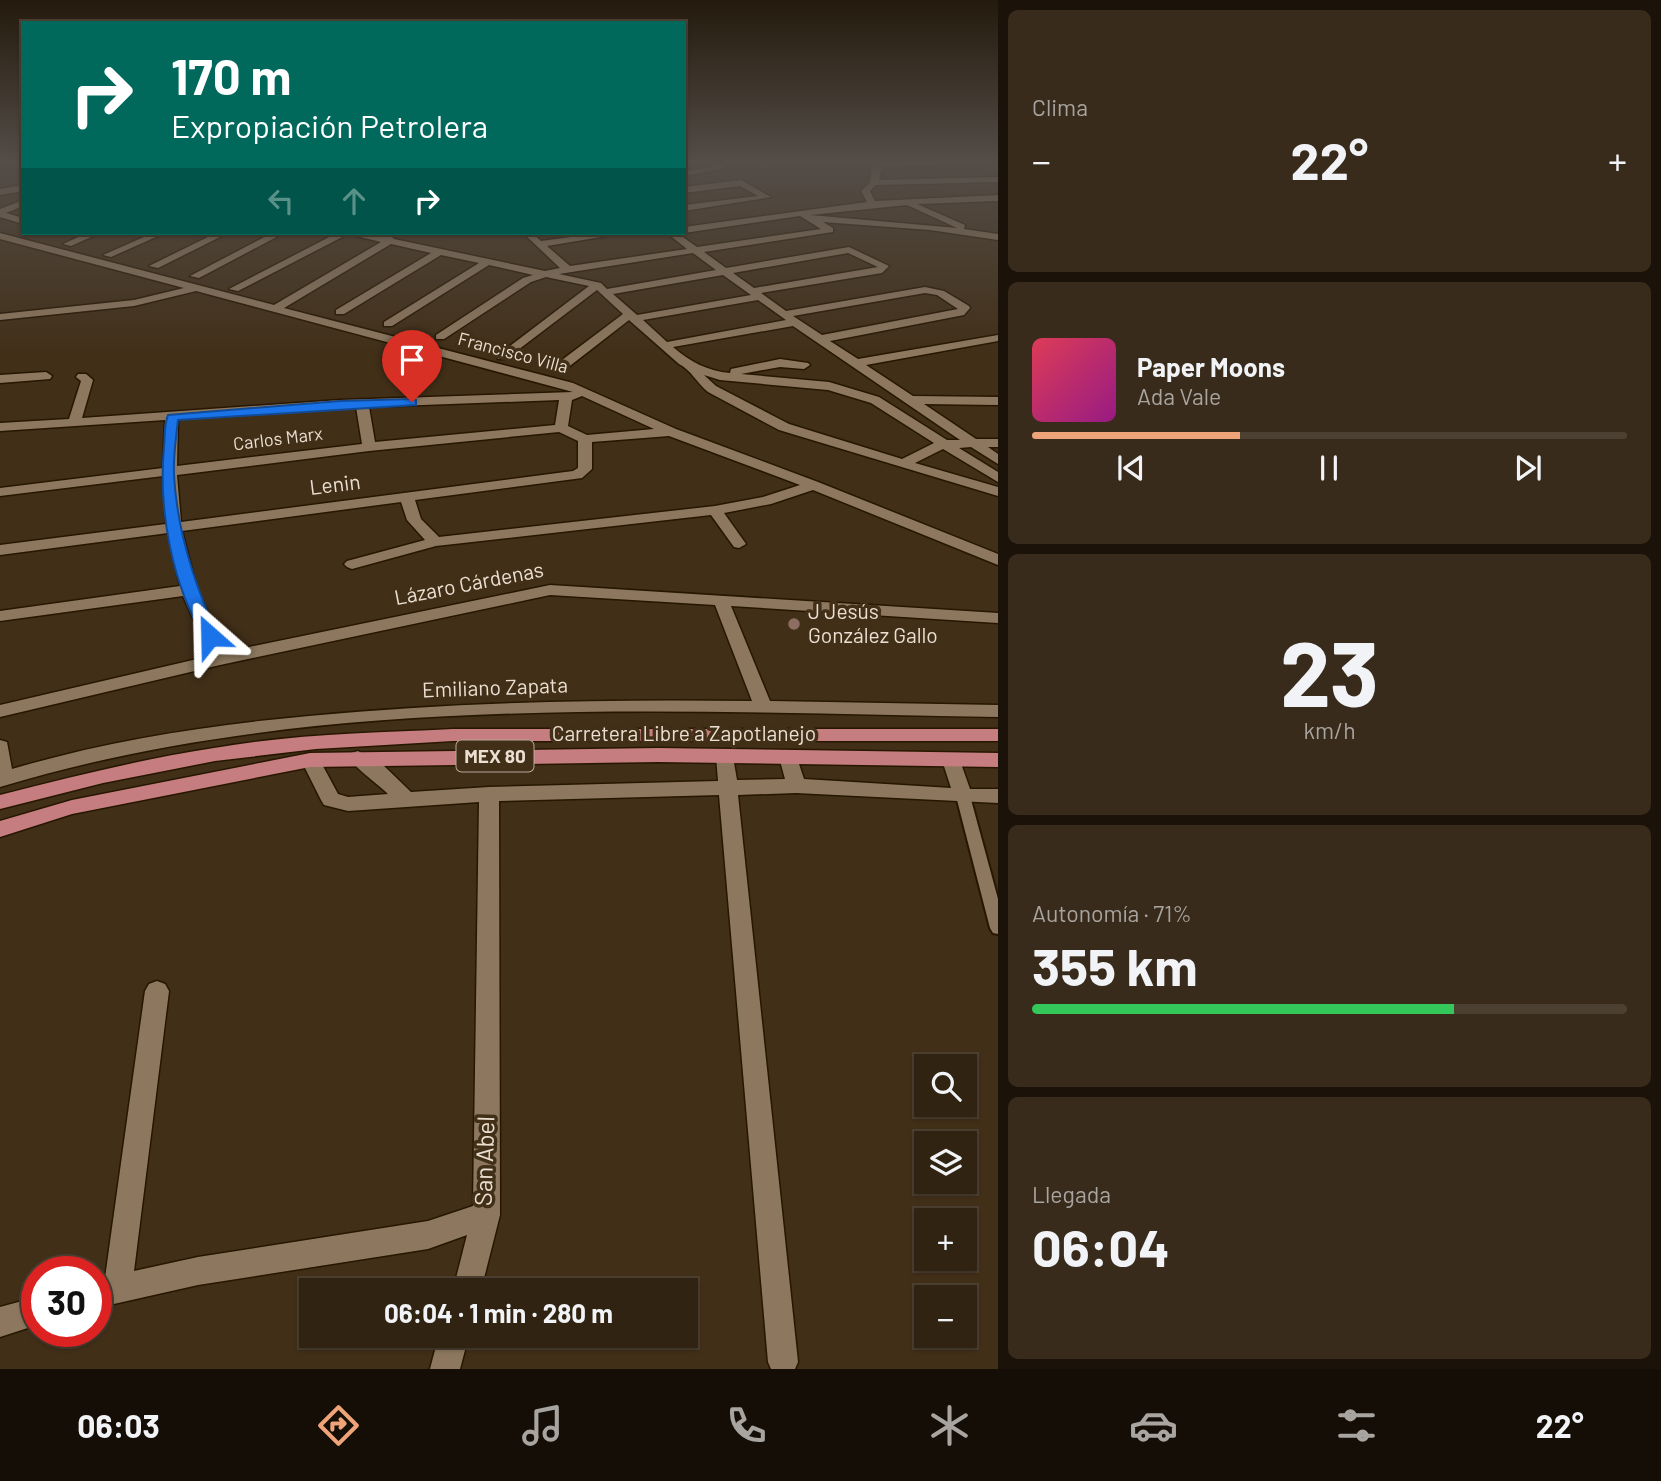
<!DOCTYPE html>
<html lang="es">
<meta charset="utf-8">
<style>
:root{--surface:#312312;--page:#392b1b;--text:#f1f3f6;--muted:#a8a49f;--line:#4c4032;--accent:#efa378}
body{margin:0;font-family:Barlow,sans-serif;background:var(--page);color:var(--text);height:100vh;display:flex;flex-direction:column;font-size:26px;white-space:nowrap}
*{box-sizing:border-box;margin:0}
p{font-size:23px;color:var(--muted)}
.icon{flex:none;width:38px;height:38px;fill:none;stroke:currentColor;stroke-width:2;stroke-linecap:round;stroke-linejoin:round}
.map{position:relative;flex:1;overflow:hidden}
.details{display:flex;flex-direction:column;gap:10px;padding:10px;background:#1b130a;width:663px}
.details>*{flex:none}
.banner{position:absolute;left:21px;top:21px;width:665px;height:214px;border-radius:0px;box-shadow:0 2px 5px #0004,0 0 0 2px var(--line);background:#00695c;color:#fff;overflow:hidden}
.tools{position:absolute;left:914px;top:1054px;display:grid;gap:14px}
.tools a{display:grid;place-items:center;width:63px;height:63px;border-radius:0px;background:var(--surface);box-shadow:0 2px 5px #0004,0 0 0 2px var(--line);font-size:35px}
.speed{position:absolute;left:21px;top:1256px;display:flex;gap:14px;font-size:35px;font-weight:700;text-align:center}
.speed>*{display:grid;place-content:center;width:91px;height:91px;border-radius:50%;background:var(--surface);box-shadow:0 2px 5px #0004,0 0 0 2px var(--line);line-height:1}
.speed .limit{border:10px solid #d22;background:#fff;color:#111}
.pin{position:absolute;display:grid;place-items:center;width:60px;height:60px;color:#fff;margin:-72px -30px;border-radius:50% 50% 50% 0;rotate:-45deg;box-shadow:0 0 7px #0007}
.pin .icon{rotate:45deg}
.me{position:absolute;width:77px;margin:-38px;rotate:335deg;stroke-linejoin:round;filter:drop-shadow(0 0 5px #0008)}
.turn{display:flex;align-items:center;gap:24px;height:147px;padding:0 35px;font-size:32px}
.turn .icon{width:91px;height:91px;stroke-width:2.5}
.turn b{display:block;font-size:49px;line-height:60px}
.lanes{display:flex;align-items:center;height:66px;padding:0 35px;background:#0003;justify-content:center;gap:35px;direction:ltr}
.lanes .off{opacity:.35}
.big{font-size:52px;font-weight:700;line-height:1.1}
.details .card{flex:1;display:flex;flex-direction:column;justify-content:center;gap:10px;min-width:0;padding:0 24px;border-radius:10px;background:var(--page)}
.details .dial{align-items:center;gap:0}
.dial b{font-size:91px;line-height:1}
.song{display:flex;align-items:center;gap:21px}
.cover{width:84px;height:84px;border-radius:10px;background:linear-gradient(135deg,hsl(350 70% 55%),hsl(310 70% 35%))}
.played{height:7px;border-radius:4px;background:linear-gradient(90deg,var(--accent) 35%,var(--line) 35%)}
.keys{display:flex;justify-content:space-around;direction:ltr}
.heat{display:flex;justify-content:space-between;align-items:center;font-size:38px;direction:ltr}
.charge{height:10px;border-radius:5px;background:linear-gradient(90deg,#34c759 71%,var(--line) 0)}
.trip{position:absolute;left:299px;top:1278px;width:399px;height:70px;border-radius:0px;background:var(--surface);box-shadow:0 2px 5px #0004,0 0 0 2px var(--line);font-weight:700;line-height:70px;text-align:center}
.tab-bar{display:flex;height:112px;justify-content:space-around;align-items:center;background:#140e07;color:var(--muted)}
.tab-bar .icon{width:49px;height:49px}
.tab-bar .on{color:var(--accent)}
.tab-bar b{font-size:32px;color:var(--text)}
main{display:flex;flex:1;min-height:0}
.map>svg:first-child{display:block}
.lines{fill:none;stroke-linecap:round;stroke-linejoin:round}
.service-casing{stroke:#271701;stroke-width:4}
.minor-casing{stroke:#271701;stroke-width:3}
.primary-casing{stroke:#271701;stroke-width:3}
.service{fill:#8d785f;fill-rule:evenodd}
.minor{fill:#8d785f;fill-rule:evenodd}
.primary{fill:#c67d7f;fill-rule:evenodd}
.route{fill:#1a73e8;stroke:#114b97;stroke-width:2}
.education-dot{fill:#8d6e63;stroke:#412f18;stroke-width:2.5}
.labels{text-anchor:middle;stroke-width:7;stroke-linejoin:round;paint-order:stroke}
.far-street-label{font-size:18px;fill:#eadfd1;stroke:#412f18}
.shield{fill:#412f18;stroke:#b7aa9a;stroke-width:2}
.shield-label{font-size:19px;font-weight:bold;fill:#eadfd1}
.street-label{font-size:21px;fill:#eadfd1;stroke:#412f18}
.poi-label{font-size:21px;fill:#eadfd1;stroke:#412f18;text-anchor:start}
.near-street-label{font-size:24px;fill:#eadfd1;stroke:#412f18}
</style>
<main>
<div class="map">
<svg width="998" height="1369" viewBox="0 0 998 1369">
<rect width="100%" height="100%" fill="#412f18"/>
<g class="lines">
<defs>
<path id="service" d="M963 791 968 792 970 796 998 899V934L993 933 990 928 956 796 958 792Z"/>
<path id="minor" d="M705 162H715L726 168 684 176V171L713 167Z
M969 162 965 164 882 167 879 180 998 177V182L876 185 870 191 875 201 998 195V201L917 204 965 225 964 229 998 234V240L930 230 823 222 833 228V232L704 252 726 268 849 247 889 266 882 273 761 293 786 311 925 287 944 291 969 306 970 308 964 315 830 341 858 359 998 335V341L866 365 913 396 998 397V405L924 404 976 439H998V447H988L998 454V464L971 447 959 448 998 472V482L943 449 915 463 998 487V496L779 430 708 392C697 383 691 370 679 364L629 320 562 372H554V366L623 314 597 290 506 359H498V355L589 286 546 277 531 282 444 339H436V335L523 278 533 275 489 265 392 326H384V322L479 263 441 255 344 314H336V310L431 253 391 244 284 308 573 383 676 429 818 482 998 554V565L813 490 771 504 724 513 746 544 739 548 734 547 711 515 436 546 352 569 347 567 344 564 347 561 425 540 407 520 401 502 182 531 197 589 225 652 550 585 998 613V623L731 606 770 701 998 705V717C671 712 316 691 0 787V740L7 742 12 769C109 740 209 725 309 716 456 702 604 699 752 701L715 605 550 595 220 665 0 717V705L210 656 183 596 0 621V611L180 586 168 533 0 555V545L166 524 163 476 0 496V488L163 468 165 420 0 431V423L69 419 81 381 76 377 78 374H86L93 380 82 418 340 400 573 392 196 291 134 306 0 320V314L134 300 184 288 0 239V233L274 305 381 242 348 234 238 291 229 289 337 233H364L384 237 389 234 394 239 545 271 560 268 523 233H532L541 241 601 233H625L547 246 570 266 687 249 667 233H677L697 247 821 229 800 216 684 233V227L867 202 861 191 870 182 872 167 880 163ZM907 205 957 228 810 215ZM693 253 716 270 607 289 601 283 559 274ZM848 253 878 267 754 288 733 273ZM723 275 751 295 637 315 613 294ZM925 293 937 295 958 309 822 335 793 316ZM758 300 786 320 667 342 643 320ZM793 326 960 440H947L879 397 829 382 741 374 780 367 804 369 810 365 808 363 780 359 731 369 730 373C708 371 690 362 673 347ZM704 375 720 380 828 390 871 403 934 443 902 459 789 424 716 386ZM582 396 654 429 587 435 568 426 572 400ZM559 400 555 425 375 442 369 407ZM356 407 362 444 177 466 178 419ZM559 432 578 441V468L573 471 181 522 177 475 369 451ZM669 436 800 485 763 497 715 506 439 537 421 519 415 500 582 478 592 469V442Z
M741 180 771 197 684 211V205L758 196 740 186 684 193V187Z
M23 185V191L0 195V189Z
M23 200V206L6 213 23 218V224L0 217V209Z
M87 233H100L71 246 63 244Z
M153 233H165L111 257 103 255Z
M216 233H228L158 268 149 266Z
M272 233H284L199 278 190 276Z
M46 372 52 376 50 379 0 383V375Z
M725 749 732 751 737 780 785 779 779 757 781 752H795L804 779 951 788 942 760 944 755H958L970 789H998V803L796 793 738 795 798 1362 795 1369H771L768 1362 719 795 499 801 500 1215 481 1290H453L467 1235 428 1249 198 1285 96 1308V1280L105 1278 145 991 149 984 157 981 165 984 169 991 134 1271 198 1257 428 1221 473 1206 479 802 348 811 324 805 321 800 301 760 303 755H317L338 794 348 797 388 794C378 784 355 768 349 758L351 753 358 751 383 765 411 792 489 787 718 781 716 756 718 751Z
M37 1297V1325L0 1337V1307Z
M439 1335H469L460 1369H430Z"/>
<path id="primary" d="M453 729H998V741H453L316 749 215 761 103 783 0 809V795C71 777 142 759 214 748 293 734 373 733 453 729Z
M658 748 998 753V767L658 762 310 767 72 814 0 837V821L72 800 310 753Z"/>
</defs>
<use href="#service" class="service-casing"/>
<use href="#minor" class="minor-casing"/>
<use href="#primary" class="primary-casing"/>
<use href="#service" class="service"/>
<use href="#minor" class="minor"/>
<use href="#primary" class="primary"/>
</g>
<linearGradient id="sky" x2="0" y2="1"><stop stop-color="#241a0d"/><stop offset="0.46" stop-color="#544d48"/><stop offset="1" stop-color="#544d48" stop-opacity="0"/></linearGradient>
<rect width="998" height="353" fill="url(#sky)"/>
<path class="route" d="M412 399 416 400V405L178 420C176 438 173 457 174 475 177 532 194 584 218 636L210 641 205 640C172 584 158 510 164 447 165 436 164 424 168 415L340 401Z"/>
<circle class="education-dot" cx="794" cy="624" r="7"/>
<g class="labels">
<g class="far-street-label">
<text transform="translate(513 353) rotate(15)" y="6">Francisco Villa</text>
<text transform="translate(278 439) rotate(-7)" y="6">Carlos Marx</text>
</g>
<rect class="shield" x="456.5" y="740.5" width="77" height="31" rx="5"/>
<g class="shield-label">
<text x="495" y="763">MEX 80</text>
</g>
<g class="street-label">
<text transform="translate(335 485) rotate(-7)" y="7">Lenin</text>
<text transform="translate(469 584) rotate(-11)" y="7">Lázaro Cárdenas</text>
<text transform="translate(495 688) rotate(-2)" y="7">Emiliano Zapata</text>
<text x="684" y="741">Carretera Libre a Zapotlanejo</text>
</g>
<g class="poi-label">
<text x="808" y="619">J Jesús<tspan x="808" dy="24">González Gallo</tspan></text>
</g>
<g class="near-street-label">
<text transform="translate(485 1161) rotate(-88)" y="8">San Abel</text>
</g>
</g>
</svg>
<div class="tools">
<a><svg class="icon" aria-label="search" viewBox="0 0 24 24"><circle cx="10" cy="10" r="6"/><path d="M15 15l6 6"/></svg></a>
<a><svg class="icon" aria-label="layers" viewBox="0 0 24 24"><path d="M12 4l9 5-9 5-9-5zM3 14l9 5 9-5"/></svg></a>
<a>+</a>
<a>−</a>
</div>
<div class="speed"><div class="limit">30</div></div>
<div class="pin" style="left:412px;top:402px;background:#d93025"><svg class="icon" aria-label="arrive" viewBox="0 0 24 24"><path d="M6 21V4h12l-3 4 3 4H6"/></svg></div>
<svg class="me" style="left:210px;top:636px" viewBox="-20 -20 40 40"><path d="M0-17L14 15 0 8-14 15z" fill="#1a73e8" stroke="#fff" stroke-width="4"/></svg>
<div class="trip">06:04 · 1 min · 280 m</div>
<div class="banner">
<div class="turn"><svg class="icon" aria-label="right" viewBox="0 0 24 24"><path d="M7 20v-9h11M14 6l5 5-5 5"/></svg><div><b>170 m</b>Expropiación Petrolera</div></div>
<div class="lanes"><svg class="icon off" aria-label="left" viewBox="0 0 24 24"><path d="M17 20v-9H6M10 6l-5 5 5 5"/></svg><svg class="icon off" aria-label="ahead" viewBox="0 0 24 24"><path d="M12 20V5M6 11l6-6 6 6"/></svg><svg class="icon" aria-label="right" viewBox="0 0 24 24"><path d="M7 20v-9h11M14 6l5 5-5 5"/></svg></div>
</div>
</div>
<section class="details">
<div class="card"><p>Clima</p>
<div class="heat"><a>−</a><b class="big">22°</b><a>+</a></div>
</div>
<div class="card">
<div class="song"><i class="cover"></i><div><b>Paper Moons</b><p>Ada Vale</p></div></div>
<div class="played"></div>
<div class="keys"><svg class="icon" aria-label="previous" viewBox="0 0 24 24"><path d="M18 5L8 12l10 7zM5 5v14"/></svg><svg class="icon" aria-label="pause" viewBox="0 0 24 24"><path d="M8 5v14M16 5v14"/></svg><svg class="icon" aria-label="next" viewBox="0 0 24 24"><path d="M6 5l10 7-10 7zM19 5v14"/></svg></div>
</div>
<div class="card dial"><b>23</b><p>km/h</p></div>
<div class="card"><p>Autonomía · 71%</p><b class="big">355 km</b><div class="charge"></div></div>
<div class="card"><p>Llegada</p><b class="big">06:04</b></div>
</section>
</main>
<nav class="tab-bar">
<b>06:03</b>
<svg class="icon on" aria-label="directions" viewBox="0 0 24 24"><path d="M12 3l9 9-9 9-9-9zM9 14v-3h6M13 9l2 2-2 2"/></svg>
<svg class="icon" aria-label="music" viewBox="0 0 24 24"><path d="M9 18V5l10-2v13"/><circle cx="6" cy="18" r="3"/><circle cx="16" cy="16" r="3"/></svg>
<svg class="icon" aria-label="phone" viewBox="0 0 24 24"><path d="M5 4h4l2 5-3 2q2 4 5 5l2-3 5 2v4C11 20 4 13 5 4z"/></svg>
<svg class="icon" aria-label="climate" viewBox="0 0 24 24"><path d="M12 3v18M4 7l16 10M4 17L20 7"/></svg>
<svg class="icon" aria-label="car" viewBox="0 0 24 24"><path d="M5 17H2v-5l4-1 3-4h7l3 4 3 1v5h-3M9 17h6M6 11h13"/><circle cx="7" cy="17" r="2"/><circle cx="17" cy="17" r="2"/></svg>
<svg class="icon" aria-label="filters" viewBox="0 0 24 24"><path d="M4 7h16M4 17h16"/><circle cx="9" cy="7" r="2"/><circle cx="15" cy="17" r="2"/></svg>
<b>22°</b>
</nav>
